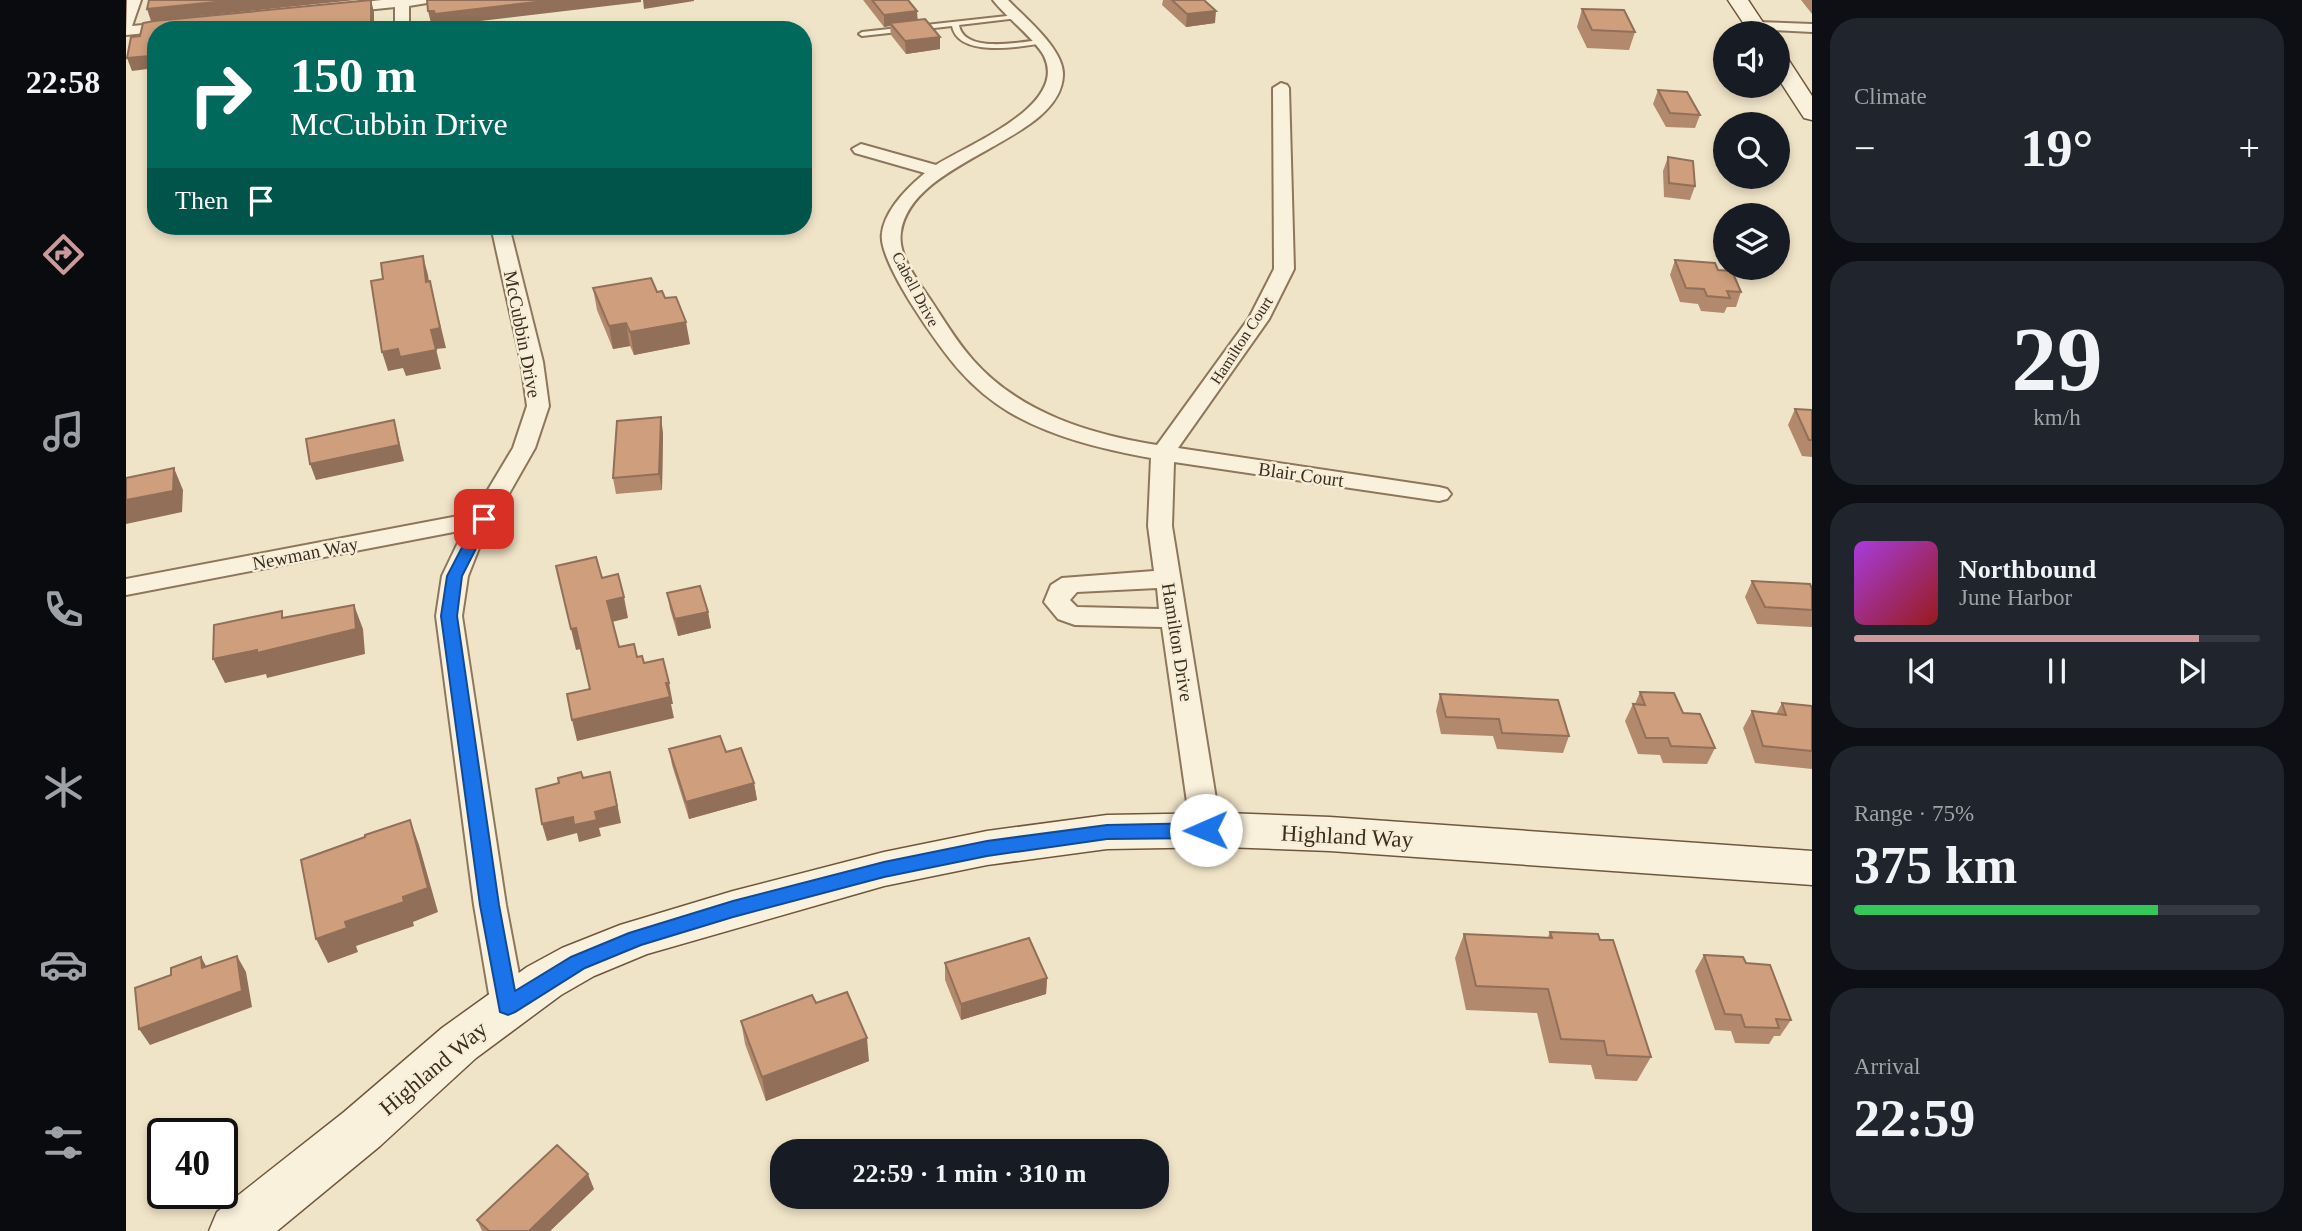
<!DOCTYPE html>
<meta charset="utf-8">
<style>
:root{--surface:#171b24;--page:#20242c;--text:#f1f3f6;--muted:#9ea1a6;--line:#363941;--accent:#cc999b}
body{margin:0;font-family:Georgia,serif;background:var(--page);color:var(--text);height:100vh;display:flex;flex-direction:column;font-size:26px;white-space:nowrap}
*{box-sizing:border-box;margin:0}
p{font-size:23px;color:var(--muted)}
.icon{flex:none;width:38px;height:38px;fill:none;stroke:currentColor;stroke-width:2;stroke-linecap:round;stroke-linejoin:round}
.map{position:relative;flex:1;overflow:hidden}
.sheet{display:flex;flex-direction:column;gap:18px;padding:18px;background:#0d0f14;width:490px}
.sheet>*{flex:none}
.guide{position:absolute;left:21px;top:21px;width:665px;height:214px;border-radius:28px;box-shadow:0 4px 10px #0003;background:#00695c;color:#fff;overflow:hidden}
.fabs{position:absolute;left:1587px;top:21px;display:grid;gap:14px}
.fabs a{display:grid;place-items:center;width:77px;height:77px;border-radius:50%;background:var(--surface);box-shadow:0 4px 10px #0003;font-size:35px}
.speed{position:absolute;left:21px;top:1118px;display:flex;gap:14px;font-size:35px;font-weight:700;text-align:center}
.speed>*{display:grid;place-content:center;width:91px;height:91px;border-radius:50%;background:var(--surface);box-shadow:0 4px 10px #0003;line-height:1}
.speed .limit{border:4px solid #111;border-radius:10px;background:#fff;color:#111}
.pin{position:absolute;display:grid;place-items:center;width:60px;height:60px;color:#fff;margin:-30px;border-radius:14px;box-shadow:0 4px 10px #0006}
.me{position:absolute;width:77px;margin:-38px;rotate:269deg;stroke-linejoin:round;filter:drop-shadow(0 0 5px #0008)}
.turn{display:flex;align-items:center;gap:24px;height:147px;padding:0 28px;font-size:32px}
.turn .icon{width:91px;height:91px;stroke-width:2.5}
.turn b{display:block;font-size:49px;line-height:60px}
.then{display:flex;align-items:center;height:66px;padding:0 28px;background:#0003;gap:14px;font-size:26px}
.big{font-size:52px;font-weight:700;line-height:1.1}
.sheet .card{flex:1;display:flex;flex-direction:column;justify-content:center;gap:10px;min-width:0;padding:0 24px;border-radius:28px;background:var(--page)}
.sheet .dial{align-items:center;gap:0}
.dial b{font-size:91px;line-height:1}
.song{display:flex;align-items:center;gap:21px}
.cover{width:84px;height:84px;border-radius:10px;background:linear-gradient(135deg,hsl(280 70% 55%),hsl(0 70% 35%))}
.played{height:7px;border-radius:4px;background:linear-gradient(90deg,var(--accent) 85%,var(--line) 85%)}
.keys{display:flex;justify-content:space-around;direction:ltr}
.heat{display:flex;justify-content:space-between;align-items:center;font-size:38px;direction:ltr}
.charge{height:10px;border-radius:5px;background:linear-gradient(90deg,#34c759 75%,var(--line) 0)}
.trip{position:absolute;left:644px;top:1139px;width:399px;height:70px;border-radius:28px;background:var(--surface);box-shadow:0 4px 10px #0003;font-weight:700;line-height:70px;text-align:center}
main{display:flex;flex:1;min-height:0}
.menu{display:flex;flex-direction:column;width:126px;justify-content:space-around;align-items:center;background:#090b0e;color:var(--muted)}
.menu .icon{width:49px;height:49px}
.menu .active{color:var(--accent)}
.menu b{font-size:32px;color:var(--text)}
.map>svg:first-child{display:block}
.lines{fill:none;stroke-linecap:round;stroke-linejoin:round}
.lane-casing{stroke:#8d765c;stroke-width:4}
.street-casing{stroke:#8d765c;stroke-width:4}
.secondary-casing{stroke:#6f573f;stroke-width:3}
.lane{fill:#faf1dc;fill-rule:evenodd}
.street{fill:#faf1dc;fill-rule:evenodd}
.secondary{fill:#faf1dc;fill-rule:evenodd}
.wall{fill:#b2896c}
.shaded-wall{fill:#916f58}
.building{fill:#cf9f7d;stroke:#916f58;stroke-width:2}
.route{fill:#1a73e8;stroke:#114b97;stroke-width:2}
.labels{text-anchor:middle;stroke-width:5;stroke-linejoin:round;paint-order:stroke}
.far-street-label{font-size:16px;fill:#3d2e20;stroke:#f7eed8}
.street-label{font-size:19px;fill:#3d2e20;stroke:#f7eed8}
.near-street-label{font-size:23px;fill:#3d2e20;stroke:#f7eed8}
</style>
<main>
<nav class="menu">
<b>22:58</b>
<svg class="icon active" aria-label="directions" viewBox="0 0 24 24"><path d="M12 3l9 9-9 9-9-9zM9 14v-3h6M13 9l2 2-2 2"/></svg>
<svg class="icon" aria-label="music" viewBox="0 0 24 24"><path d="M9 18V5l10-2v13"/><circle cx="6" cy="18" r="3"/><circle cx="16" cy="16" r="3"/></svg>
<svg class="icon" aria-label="phone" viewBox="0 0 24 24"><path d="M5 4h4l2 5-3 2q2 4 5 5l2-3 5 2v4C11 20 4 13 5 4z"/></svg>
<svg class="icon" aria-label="climate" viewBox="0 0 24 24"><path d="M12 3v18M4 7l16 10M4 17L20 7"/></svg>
<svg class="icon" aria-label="car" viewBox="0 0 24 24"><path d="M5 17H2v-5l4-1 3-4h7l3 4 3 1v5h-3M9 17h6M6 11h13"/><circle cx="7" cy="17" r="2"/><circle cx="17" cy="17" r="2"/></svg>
<svg class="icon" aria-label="filters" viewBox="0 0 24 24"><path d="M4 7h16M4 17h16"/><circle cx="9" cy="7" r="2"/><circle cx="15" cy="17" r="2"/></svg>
</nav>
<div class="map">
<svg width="1686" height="1231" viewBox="0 0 1686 1231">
<rect width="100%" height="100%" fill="#f0e4c8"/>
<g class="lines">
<defs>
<path id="lane" d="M890 15 892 16V18L833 25C838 54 893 42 915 40L917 41V43C894 47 832 58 826 26L736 36 733 34 736 32Z"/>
<path id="street" d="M1 0H15L6 26 50 22 57 26 53 30H30V32L0 35Z
M256 0H303L301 3 283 6V30H269V7L211 13 204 9 211 5Z
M867 0H882C899 18 938 49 937 75 935 142 786 158 775 232 771 255 792 281 804 299 818 320 830 341 847 360 894 413 963 434 1031 445L1123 318 1148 269 1147 88 1155 83 1161 85 1163 88 1168 269 1143 319 1052 448 1313 487 1321 489 1325 494 1321 499 1313 501 1048 462 1046 526 1095 830 1091 838 1080 842 1069 838 1065 830 1036 627 949 625 932 619 918 602 925 585 936 578 1028 571 1022 526 1025 458C976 449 926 437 883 412 865 401 848 387 834 371 814 349 751 261 756 233 759 210 782 187 799 173L729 153 726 149 735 144 810 165C841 145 943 106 918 56 909 39 880 17 867 0ZM1031 588 1033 609 951 607 944 600 951 592Z
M1630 22 1686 24V32L1625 29 1623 26Z
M365 226H383L417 362 423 406 409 448 355 543 342 576 336 616 380 905 399 1006 394 1016 382 1021 370 1016 365 1006 348 905 310 616 316 576 338 530 0 595V579L348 513 387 448 401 406 395 362Z"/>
<path id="secondary" d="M1602 0H1622L1644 33H1624Z
M1652 55 1660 56 1686 96V120L1678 118 1652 78Z
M1098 813 1204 817 1686 851V885L1204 851 1098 847 981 849 861 865 758 886 521 954 468 976 435 995 350 1058 254 1146 151 1231H83L91 1212 218 1112 316 1028 401 967 436 948 494 925 607 891 758 852 861 831 981 815Z"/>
</defs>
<use href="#lane" class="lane-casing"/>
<use href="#street" class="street-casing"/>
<use href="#secondary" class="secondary-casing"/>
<use href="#lane" class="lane"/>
<use href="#street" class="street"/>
<use href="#secondary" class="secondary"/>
</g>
<path class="wall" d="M737 0H782L791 20 814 37V49L780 54 765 35 764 26 758 27Z
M1037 0H1078L1089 23 1060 27 1036 5Z
M1675 0H1686V14Z
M1456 9 1509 32 1503 50 1461 48 1451 27Z
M1532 90 1574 115 1569 128 1540 127 1527 104Z
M1542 157 1569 186 1564 200 1538 197 1537 171Z
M1549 260 1592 270 1615 292 1610 307H1601L1598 313 1575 311 1572 304 1554 302 1544 275Z
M467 288 531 292 564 344 508 355 504 346 487 349 471 310Z
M1669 409 1686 410V457L1676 456 1662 425Z
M537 433 536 490 490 494 487 478Z
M1626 581 1686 589V627L1631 624 1619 597Z
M541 593 582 612 585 628 552 636 544 609Z
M1514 692 1557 713 1589 748 1581 764 1537 763 1534 755 1512 754 1499 721 1507 704H1509Z
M1314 694 1443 736 1437 753 1371 749 1367 736 1315 734 1310 711Z
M1656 703 1686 706V769L1629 763 1617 728 1626 711 1650 714Z
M543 749 600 752 628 783 631 800 563 819 546 765Z
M1424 932 1474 940 1525 1057 1511 1081 1469 1079 1465 1065 1423 1063 1411 1013 1340 1010 1329 958 1338 934 1422 937Z
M1578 955 1620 963 1665 1020 1654 1036H1648L1643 1044 1609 1043 1605 1031 1589 1030 1569 971Z
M819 963 921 978 920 994 835 1020 819 980Z
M690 1003 743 1061 640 1101 619 1044 615 1021Z
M468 1189 424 1231H356L351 1220Z"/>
<path class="shaded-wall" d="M109 0H230L25 21 21 9Z
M245 0 248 12V30H213Z
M427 0H515V2L312 26 311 23H305L302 11Z
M517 0H568V1L518 9Z
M791 11 792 23H764V26L758 27V15Z
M1090 11 1089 23 1060 27 1061 14Z
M814 37V49L780 54 779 41Z
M30 42 29 68 6 71 1 58 27 43Z
M440 226H462V228L441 232Z
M463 226H500L498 227 464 233Z
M297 256 302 275 306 301 300 282Z
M305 286 320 348 310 349 315 369 280 376 277 368 262 371 256 352 272 349 305 330Z
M560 322 564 344 508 355 504 332Z
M500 323 504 346 487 349 483 326Z
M535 417 537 433 536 490 533 474Z
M268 420 278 461 190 480 184 464Z
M48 468 57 490 56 512 0 524V500Z
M498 597 502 618 486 622 481 601Z
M228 605 237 629 239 654 141 678 140 674 99 683 87 659Z
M582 612 585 628 552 636 549 619Z
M450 628 455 649 450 650 445 629Z
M543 683 547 704H545L548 718 451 741 446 720Z
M628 783 631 800 563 819 560 802Z
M488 788 495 823 473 828 469 812Z
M447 817 471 820 475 836 453 842 451 833 421 841 416 824Z
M284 820 293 845 312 912 287 922 288 926 230 946 232 952 202 963 190 939 219 922 277 897Z
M111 956 120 972 126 1007 24 1045 13 1029Z
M75 957 84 973 76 968Z
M921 978 920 994 835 1020V1004Z
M741 1038 743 1061 640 1101 636 1077Z
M462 1174 468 1189 424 1231H403Z"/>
<path class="building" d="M23 0H109L21 9Z
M245 0V26L213 30H166L167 28 153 30H30V42L27 43 24 56 1 58 5 37 14 36 17 23 28 21Z
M301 0H427L309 14 308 11H302Z
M746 0H782L791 11 758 15Z
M1046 0H1078L1090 11 1061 14Z
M1456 9 1498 10 1509 32 1466 30Z
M799 19 814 37 779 41 764 23Z
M1532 90 1561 92 1574 115 1544 113Z
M1542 157 1567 161 1569 186 1543 183Z
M297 256 300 282 304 281 305 286 314 328 305 330 310 350 274 357 272 349 256 352 245 281 257 279 255 263Z
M1549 260 1589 263 1592 270 1606 271 1615 292 1601 291 1604 298 1581 296 1578 289 1560 288Z
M525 278 531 292 536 291 539 298 550 297 560 322 504 332 500 323 483 326 467 288Z
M1669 409 1686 410V440H1683Z
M535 417 533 474 487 478 491 421Z
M268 420 273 445 184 464 180 439Z
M48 468 47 491 0 500V478Z
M470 557 476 578 492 574 498 597 481 601 493 647 508 644 511 657 516 656 518 663 537 659 543 683H540L544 697 446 720 441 694 464 689 450 628 445 629 430 566Z
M1626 581 1684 584 1686 589V610L1639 607Z
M574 586 582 612 549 619 541 593Z
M228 605 230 629 131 653V650L87 659 88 625 156 611V618Z
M1514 692 1548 693 1557 713 1574 714 1589 748 1545 746 1542 738H1520L1507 704 1519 705Z
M1314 694 1432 700 1443 736 1376 733 1373 719 1320 717Z
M1656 703 1686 706V751L1637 746 1626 711 1660 715Z
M594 736 600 752 615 748 628 783 560 802 543 749Z
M455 772 457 778 484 772 491 806 469 812 471 820 448 825 447 817 416 824 410 789 433 783 432 778Z
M284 820 302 888 277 897 278 902 219 922 221 928 190 939 175 860 239 837V835Z
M1424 932 1472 934 1474 940H1487L1525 1057 1481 1055 1478 1041 1435 1039 1422 989 1350 986 1338 934 1426 938Z
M903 938 921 978 835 1004 819 963Z
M1578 955 1617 957 1620 963 1644 965 1665 1020 1650 1019 1653 1028 1619 1027 1615 1015 1599 1014Z
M111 956 116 991 13 1029 9 988 45 975V968L75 957 76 968Z
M721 992 741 1038 636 1077 615 1021 686 995 690 1003Z
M431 1145 462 1174 403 1231H363L351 1220Z"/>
<path class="route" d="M358 514 365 519 336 576 331 616 373 905 389 991 445 957 503 933 607 901 758 862 861 841 981 825 1080 823 1087 825 1090 830 1087 835 1080 838 981 839 861 856 758 877 607 917 515 945 459 968 389 1012 382 1015 374 1012 354 905 315 616 321 576 351 519Z"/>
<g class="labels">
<g class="far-street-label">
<text transform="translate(790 289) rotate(62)" y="6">Cabell Drive</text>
<text transform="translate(1115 340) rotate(-57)" y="6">Hamilton Court</text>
</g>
<g class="street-label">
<text transform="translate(397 334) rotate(79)" y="7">McCubbin Drive</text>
<text transform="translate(1175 474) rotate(8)" y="7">Blair Court</text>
<text transform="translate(179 553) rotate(-11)" y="7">Newman Way</text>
<text transform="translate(1052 642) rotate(81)" y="7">Hamilton Drive</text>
</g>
<g class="near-street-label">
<text transform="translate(1221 836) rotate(3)" y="8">Highland Way</text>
<text transform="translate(307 1068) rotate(-40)" y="8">Highland Way</text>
</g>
</g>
</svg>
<div class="fabs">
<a><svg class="icon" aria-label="sound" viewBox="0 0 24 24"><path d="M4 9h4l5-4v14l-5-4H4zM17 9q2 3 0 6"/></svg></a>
<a><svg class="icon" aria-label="search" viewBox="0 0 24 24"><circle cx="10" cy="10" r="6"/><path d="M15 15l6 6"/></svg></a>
<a><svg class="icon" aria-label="layers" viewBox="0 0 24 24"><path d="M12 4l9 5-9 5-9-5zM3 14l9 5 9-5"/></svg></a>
</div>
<div class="speed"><div class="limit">40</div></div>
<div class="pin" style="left:358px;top:519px;background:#d93025"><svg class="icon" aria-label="arrive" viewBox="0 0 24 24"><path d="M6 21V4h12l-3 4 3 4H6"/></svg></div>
<svg class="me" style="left:1080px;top:830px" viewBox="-20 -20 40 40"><circle r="19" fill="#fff"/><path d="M0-13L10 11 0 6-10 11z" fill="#1a73e8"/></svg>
<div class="trip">22:59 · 1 min · 310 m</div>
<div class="guide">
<div class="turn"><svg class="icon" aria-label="right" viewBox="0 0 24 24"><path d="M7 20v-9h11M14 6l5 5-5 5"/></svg><div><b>150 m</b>McCubbin Drive</div></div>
<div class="then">Then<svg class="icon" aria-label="arrive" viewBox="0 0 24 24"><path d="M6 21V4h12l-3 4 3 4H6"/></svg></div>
</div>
</div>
<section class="sheet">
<div class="card"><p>Climate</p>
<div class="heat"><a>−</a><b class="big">19°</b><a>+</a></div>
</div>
<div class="card dial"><b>29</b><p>km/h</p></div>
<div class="card">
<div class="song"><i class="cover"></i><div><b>Northbound</b><p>June Harbor</p></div></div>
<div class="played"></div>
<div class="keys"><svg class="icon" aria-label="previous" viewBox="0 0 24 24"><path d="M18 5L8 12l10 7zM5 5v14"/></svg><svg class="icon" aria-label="pause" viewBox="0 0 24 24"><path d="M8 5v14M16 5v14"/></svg><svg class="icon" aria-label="next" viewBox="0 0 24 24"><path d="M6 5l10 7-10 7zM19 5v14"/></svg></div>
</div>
<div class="card"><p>Range · 75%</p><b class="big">375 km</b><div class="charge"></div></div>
<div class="card"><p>Arrival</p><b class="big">22:59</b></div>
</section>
</main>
